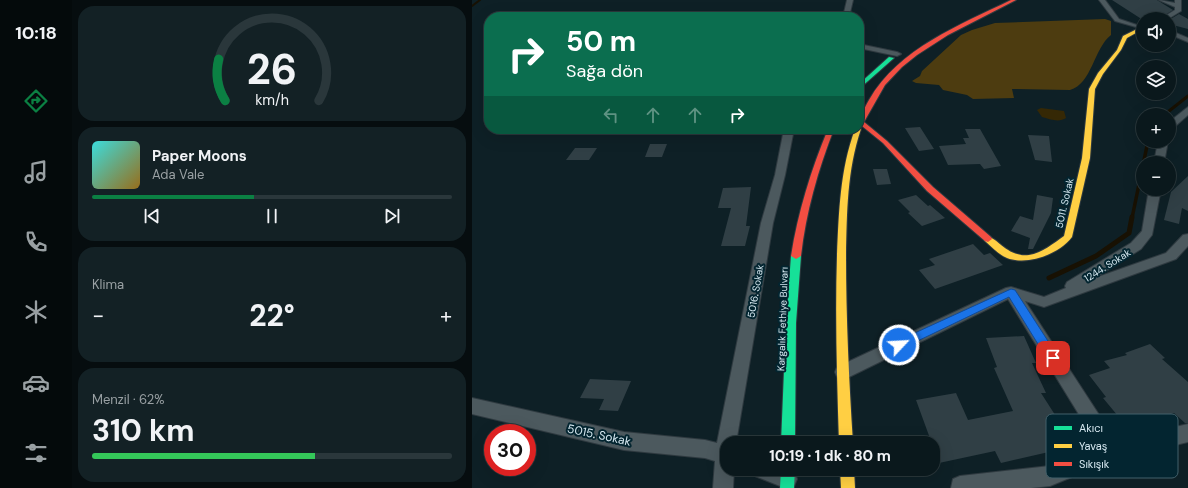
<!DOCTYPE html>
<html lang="tr">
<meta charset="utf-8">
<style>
:root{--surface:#0a181c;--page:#132125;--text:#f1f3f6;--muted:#99a0a3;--line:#2a373b;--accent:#0b8043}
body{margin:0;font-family:"DM Sans",sans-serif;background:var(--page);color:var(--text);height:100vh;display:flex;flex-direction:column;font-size:15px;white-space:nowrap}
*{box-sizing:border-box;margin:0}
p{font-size:13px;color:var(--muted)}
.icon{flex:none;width:22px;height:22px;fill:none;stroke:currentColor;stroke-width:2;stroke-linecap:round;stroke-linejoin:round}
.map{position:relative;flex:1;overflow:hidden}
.side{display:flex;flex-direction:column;gap:6px;padding:6px;background:#060d0f;width:400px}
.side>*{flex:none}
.guide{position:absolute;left:12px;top:12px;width:380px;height:122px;border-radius:16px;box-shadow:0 4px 16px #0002,0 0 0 1px var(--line);background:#0b6e4f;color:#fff;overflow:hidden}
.buttons{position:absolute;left:664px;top:12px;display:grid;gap:8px}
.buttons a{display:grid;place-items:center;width:40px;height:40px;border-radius:50%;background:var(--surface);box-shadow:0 4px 16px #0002,0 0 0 1px var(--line);font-size:20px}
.speed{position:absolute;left:12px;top:424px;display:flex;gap:8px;font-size:20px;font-weight:700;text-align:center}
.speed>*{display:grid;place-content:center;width:52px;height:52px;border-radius:50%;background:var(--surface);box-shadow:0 4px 16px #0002,0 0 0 1px var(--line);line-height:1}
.speed .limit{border:6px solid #d22;background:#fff;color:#111}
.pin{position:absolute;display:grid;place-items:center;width:34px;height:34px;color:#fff;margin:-17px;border-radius:8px;box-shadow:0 2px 6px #0006}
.me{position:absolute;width:44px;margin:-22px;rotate:65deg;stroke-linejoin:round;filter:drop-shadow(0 0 3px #0008)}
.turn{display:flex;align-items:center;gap:14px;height:84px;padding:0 16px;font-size:18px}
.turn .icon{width:52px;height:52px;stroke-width:2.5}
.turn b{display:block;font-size:28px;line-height:34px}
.lanes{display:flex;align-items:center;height:38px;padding:0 16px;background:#0003;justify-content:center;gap:20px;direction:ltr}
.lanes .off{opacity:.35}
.big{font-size:30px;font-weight:700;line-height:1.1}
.side .tile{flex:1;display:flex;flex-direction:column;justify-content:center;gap:6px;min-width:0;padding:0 14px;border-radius:16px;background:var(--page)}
.side .dial{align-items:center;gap:0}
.dial svg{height:104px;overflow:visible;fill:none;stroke:var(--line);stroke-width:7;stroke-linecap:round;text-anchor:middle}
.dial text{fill:var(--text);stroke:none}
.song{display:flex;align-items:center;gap:12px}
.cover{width:48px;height:48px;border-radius:6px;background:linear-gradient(135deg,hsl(180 70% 55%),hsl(40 70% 35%))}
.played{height:4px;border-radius:2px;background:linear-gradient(90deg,var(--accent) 45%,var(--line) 45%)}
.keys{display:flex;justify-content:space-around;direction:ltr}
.heat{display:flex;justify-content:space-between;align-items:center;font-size:22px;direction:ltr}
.charge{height:6px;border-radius:3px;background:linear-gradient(90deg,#34c759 62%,var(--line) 0)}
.trip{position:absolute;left:248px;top:436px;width:220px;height:40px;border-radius:16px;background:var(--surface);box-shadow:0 4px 16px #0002,0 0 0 1px var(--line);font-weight:700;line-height:40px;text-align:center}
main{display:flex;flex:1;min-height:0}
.menu{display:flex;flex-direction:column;width:72px;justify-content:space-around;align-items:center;background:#040a0b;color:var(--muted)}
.menu .icon{width:28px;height:28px}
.menu .on{color:var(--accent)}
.menu b{font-size:18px;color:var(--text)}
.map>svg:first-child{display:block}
.green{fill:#352805}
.forest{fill:#4d3c10}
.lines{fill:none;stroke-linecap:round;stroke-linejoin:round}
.stream-far3{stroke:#181103;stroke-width:2}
.stream-far2{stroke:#181103;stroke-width:3}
.stream-far1{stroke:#181103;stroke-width:3.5}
.stream{stroke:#181103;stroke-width:5}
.building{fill:#303f45}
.street-casing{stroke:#2f3a40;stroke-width:2}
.fast-casing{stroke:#2f3a40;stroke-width:2}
.slow-casing{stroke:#2f3a40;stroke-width:2}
.jam-casing{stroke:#2f3a40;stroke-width:2}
.street{fill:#4c595e;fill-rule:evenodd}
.fast{fill:#16e098;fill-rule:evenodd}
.slow{fill:#ffcf43;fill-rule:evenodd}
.jam{fill:#f24e42;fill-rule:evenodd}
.route{fill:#1a73e8;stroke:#114b97}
.labels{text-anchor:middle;stroke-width:4;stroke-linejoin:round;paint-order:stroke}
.street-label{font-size:10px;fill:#d6e8f0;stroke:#032530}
.near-street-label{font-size:12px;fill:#d6e8f0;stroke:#032530}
.key{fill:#032530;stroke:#42606a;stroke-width:1}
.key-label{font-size:11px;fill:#d6e8f0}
</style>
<main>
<nav class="menu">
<b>10:18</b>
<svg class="icon on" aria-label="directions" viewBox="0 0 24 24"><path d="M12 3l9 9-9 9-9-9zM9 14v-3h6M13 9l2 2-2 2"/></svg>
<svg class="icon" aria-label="music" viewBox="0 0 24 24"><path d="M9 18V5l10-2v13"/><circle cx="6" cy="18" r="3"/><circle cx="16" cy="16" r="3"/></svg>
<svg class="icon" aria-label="phone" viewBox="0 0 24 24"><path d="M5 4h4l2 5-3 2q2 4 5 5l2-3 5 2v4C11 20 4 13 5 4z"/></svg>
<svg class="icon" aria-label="climate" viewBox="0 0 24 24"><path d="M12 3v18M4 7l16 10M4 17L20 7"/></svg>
<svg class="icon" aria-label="car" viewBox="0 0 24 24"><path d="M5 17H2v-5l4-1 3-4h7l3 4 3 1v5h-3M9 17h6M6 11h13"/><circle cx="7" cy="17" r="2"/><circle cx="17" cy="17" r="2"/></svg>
<svg class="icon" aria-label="filters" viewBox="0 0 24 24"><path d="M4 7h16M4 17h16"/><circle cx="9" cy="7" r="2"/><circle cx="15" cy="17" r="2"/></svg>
</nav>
<section class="side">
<div class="tile dial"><svg viewBox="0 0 100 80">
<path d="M14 69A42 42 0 1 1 86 69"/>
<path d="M14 69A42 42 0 0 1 9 37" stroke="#0b8043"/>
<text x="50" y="56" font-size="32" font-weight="700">26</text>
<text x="50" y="72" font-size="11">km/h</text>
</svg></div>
<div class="tile">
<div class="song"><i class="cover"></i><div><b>Paper Moons</b><p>Ada Vale</p></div></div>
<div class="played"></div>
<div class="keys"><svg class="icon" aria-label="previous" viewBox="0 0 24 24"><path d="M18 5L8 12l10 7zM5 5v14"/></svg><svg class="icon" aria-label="pause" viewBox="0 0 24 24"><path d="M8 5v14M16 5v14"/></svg><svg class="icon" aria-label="next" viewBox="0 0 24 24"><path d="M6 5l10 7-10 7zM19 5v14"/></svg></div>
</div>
<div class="tile"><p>Klima</p>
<div class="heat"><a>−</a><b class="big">22°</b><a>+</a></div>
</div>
<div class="tile"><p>Menzil · 62%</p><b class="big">310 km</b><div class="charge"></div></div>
</section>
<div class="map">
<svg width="716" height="488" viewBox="0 0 716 488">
<rect width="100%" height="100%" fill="#0e2026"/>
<path class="green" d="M569 108 592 111 594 118C587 123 577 119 570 117L565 110Z"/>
<path class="forest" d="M633 19 639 21V35C622 48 620 84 598 90L540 89 542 98 501 99 495 95 471 90 467 85 444 83 440 81 448 76 450 71 489 35 500 30 523 23Z"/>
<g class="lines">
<path class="stream-far3" d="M0 6 8 0"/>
<path class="stream-far2" d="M692 115 716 96"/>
<path class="stream-far1" d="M660 218 676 141"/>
<path class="stream" d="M577 278 624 256 657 233 660 217"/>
</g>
<path class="building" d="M640 0H685L701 10 687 19 671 20Z
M707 14 716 19V29L697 24V20Z
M448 127 462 149 447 151 433 128Z
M493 129H508L529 166 512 169 508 164 476 165 467 146 494 144 491 138H497Z
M556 135 577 136 580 162 563 160Z
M178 144H195L190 157H173Z
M103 148H125L117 160H94Z
M401 169H415L419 184 405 185Z
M716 176V211L710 208 707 224 692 220 699 192Z
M279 187 274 226H278L273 246H249L259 208H246L251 188Z
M444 195 456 206 458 205 473 218 450 226 436 213 438 212 426 200Z
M565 195 581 198 579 213 561 249H556L558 238 539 231 548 216 561 220Z
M501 244 512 255 518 253 531 265 463 289 447 270 463 265 457 259Z
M552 336 564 363H560L574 393H569L603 446 529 463 523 451 467 463 444 400 484 393 496 420 541 411 522 368 525 367 514 338Z
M678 344 693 358 690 359 716 382V423H713L702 413 656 428 631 398 634 397 617 375 638 368 632 361 655 355 653 353Z
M118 379 159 381 146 411 127 410 132 399 108 398Z"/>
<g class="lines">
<defs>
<path id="street" d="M375 0H381L377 17H371Z
M627 0H633L647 19 671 27V29L643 21Z
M687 0 703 3V0H709V11L696 19H688L703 10V7Z
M697 30 716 38V42L697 34Z
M387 44 425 52 429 54 425 56 387 48Z
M716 107V115L700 129 697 130V122Z
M312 129H322L313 175 301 223 264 443H255V469H262L261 488H241L243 461 233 458 152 450 0 414V398L152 432 233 440 245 443 289 223 303 175Z
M686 141H696L692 163H682Z
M677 189H689L680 235 669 249 623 278 694 253 711 235 716 234V246L704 259 572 307 553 301 644 441 716 424V442L641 460 578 486 559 488H479L481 479 488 476 578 466 627 447 536 299 377 377 371 379 365 377 363 372 365 367 534 288 539 287 572 297 594 288 593 286 595 282 659 243 670 231Z
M280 469H315L322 472 325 479 322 486 313 488 283 476Z"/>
<path id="fast" d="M417 57 422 58 387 89V84Z
M324 253 329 256 324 323 323 443H309L314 323 319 256Z
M309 469H323L322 488H308Z"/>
<path id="slow" d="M671 26V29L655 38 649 50 631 74 623 89 618 158 600 237C587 254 556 266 535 258 527 255 520 247 513 241L512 239 513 237C524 234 534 258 557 255 570 253 582 243 592 236L610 158 617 89 626 73 645 50 651 36Z
M387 127 389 129C375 170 375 212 374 255 374 318 377 380 381 443H367C365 380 363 317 365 255 367 211 368 170 383 129H387Z
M368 469H382L383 488H369Z"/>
<path id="jam" d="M539 0H544L476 35 445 55 430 67 413 85 392 122 415 141 461 187 519 237 520 239 516 242 513 241 455 191 411 143 390 126 387 128C387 117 392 109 397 100 427 48 488 25 539 0Z
M356 129H362C346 170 334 212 329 256L324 259 319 256C326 212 339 170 356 129Z"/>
</defs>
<use href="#street" class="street-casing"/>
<use href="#fast" class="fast-casing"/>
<use href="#slow" class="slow-casing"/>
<use href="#jam" class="jam-casing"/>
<use href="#street" class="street"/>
<use href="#fast" class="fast"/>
<use href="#slow" class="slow"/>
<use href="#jam" class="jam"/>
</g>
<path class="route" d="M539 289 543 290 585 355 587 358 585 362H577L537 297 431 348H423L421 345 423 342Z"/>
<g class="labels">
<g class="street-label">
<text transform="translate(592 203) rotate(-77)" y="4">5011. Sokak</text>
<text transform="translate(635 265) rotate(-32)" y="4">1244. Sokak</text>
<text transform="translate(283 291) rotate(-80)" y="4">5016. Sokak</text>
<text transform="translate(310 319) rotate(-88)" y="4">Kargalık Fethiye Bulvarı</text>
</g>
<g class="near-street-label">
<text transform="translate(127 435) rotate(12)" y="4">5015. Sokak</text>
</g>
</g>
<rect x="574" y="414" width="132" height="64" rx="6" class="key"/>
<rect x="582" y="426" width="18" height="4" fill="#16e098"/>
<rect x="582" y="444" width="18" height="4" fill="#ffcf43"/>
<rect x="582" y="462" width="18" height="4" fill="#f24e42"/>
<g class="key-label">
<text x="607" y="432">Akıcı</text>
<text x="607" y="450">Yavaş</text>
<text x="607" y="468">Sıkışık</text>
</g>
</svg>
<div class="buttons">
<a><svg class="icon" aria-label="sound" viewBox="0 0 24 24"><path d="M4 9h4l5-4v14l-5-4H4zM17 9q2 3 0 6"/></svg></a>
<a><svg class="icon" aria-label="layers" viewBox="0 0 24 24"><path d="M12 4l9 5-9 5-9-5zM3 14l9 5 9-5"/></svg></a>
<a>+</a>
<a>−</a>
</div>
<div class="speed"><div class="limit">30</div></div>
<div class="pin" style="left:581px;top:358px;background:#d93025"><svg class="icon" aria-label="arrive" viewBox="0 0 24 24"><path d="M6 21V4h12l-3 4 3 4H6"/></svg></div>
<svg class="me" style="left:427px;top:345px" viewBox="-20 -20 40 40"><circle r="17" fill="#1a73e8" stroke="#fff" stroke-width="3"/><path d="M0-11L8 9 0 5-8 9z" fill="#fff"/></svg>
<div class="trip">10:19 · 1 dk · 80 m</div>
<div class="guide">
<div class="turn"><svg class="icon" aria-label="right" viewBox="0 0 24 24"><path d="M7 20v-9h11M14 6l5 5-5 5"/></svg><div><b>50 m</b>Sağa dön</div></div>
<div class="lanes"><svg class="icon off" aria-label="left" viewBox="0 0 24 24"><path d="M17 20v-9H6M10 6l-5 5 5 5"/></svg><svg class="icon off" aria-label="ahead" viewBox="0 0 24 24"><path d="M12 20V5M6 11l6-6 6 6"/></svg><svg class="icon off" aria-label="ahead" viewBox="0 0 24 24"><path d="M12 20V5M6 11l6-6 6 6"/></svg><svg class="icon" aria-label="right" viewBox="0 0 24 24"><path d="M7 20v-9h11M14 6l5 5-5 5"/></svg></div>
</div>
</div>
</main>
